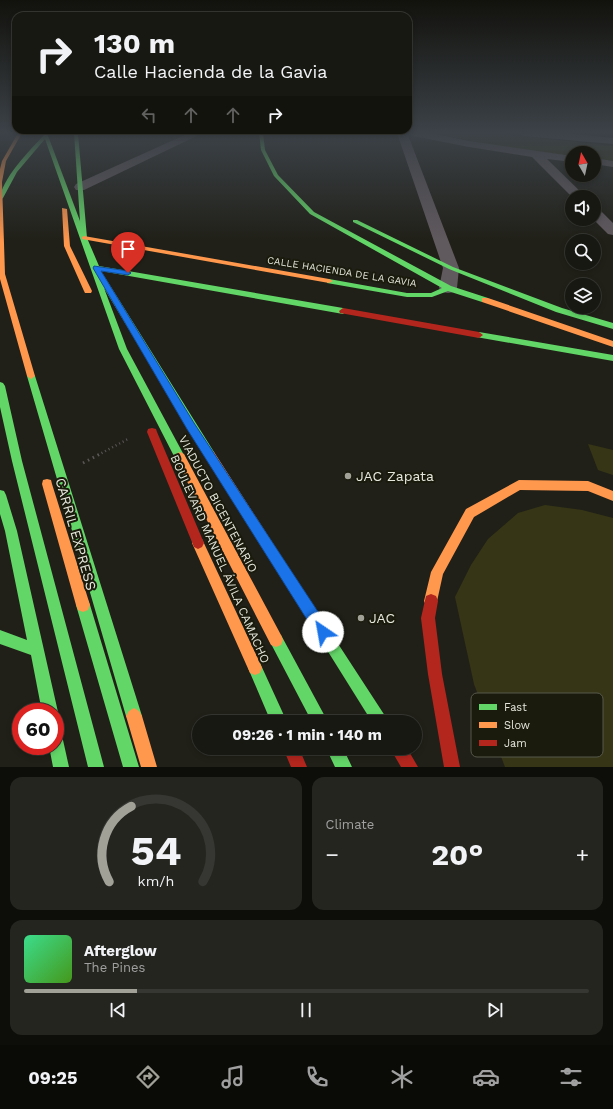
<!DOCTYPE html>
<meta charset="utf-8">
<style>
:root{--surface:#181812;--page:#252520;--text:#f1f3f6;--muted:#9fa09f;--line:#363732;--accent:#a1a198}
body{margin:0;font-family:"Work Sans",sans-serif;background:var(--page);color:var(--text);height:100vh;display:flex;flex-direction:column;font-size:15px;white-space:nowrap}
*{box-sizing:border-box;margin:0}
p{font-size:13px;color:var(--muted)}
.icon{flex:none;width:22px;height:22px;fill:none;stroke:currentColor;stroke-width:2;stroke-linecap:round;stroke-linejoin:round}
.map{position:relative;height:767px;overflow:hidden}
.panel{display:flex;flex-direction:column;gap:10px;padding:10px;background:#0d0d0a;flex:1}
.panel>*{flex:none}
.top-card{position:absolute;left:12px;top:12px;width:400px;height:122px;border-radius:12px;box-shadow:0 2px 6px #0003,0 0 0 1px var(--line);background:#181812;color:var(--text);overflow:hidden}
.needle{width:26px;rotate:351deg}
.fabs{position:absolute;left:565px;top:146px;display:grid;gap:8px}
.fabs a{display:grid;place-items:center;width:36px;height:36px;border-radius:50%;background:var(--surface);box-shadow:0 2px 6px #0003,0 0 0 1px var(--line);font-size:20px}
.speed{position:absolute;left:12px;top:703px;display:flex;gap:8px;font-size:20px;font-weight:700;text-align:center}
.speed>*{display:grid;place-content:center;width:52px;height:52px;border-radius:50%;background:var(--surface);box-shadow:0 2px 6px #0003,0 0 0 1px var(--line);line-height:1}
.speed .limit{border:6px solid #d22;background:#fff;color:#111}
.pin{position:absolute;display:grid;place-items:center;width:34px;height:34px;color:#fff;margin:-41px -17px;border-radius:50% 50% 50% 0;rotate:-45deg;box-shadow:0 0 4px #0007}
.pin .icon{rotate:45deg}
.me{position:absolute;width:44px;margin:-22px;rotate:327deg;stroke-linejoin:round;filter:drop-shadow(0 0 3px #0008)}
.turn{display:flex;align-items:center;gap:14px;height:84px;padding:0 16px;font-size:18px}
.turn .icon{width:52px;height:52px;stroke-width:2.5}
.turn b{display:block;font-size:28px;line-height:34px}
.lanes{display:flex;align-items:center;height:38px;padding:0 16px;background:#0003;justify-content:center;gap:20px;direction:ltr}
.lanes .off{opacity:.35}
.big{font-size:30px;font-weight:700;line-height:1.1}
.panel .tile{flex:1;display:flex;flex-direction:column;justify-content:center;gap:6px;min-width:0;padding:0 14px;border-radius:12px;background:var(--page)}
.panel .dial{align-items:center;gap:0}
.dial svg{height:104px;overflow:visible;fill:none;stroke:var(--line);stroke-width:7;stroke-linecap:round;text-anchor:middle}
.dial text{fill:var(--text);stroke:none}
.song{display:flex;align-items:center;gap:12px}
.cover{width:48px;height:48px;border-radius:6px;background:linear-gradient(135deg,hsl(150 70% 55%),hsl(100 70% 35%))}
.played{height:4px;border-radius:2px;background:linear-gradient(90deg,var(--accent) 20%,var(--line) 20%)}
.keys{display:flex;justify-content:space-around;direction:ltr}
.heat{display:flex;justify-content:space-between;align-items:center;font-size:22px;direction:ltr}
.panel .tiles{flex:1;display:grid;gap:10px;grid-template-columns:1fr 1fr}
.tile:last-child{grid-column:span 2}
.trip{position:absolute;left:192px;top:715px;width:230px;height:40px;border-radius:20px;background:var(--surface);box-shadow:0 2px 6px #0003,0 0 0 1px var(--line);font-weight:700;line-height:40px;text-align:center}
.menu{display:flex;height:64px;justify-content:space-around;align-items:center;background:#0a0a07;color:var(--muted)}
.menu .icon{width:28px;height:28px}
.menu .current{color:var(--accent)}
.menu b{font-size:18px;color:var(--text)}
.map>svg:first-child{display:block}
.green{fill:#363616}
.lines{fill:none;stroke-linecap:round;stroke-linejoin:round}
.path-far1{stroke:#5c5757;stroke-width:2.5;stroke-dasharray:1 3;stroke-linecap:butt}
.path{stroke:#5c5757;stroke-width:3;stroke-dasharray:1.5 4;stroke-linecap:butt}
.street{fill:#60595e;fill-rule:evenodd}
.fast{fill:#63d668;fill-rule:evenodd}
.slow{fill:#ff974d;fill-rule:evenodd}
.jam{fill:#b3261e;fill-rule:evenodd}
.route{fill:#1a73e8;stroke:#114b97}
.poi-dot{fill:#a1a198;stroke:#1a1b0c;stroke-width:1.5}
.labels{text-anchor:middle;stroke-width:4;stroke-linejoin:round;paint-order:stroke}
.far-street-label{font-size:10px;fill:#e6e7dd;stroke:#1a1b0c}
.street-label{font-size:12px;fill:#e6e7dd;stroke:#1a1b0c}
.near-poi-label{font-size:14px;fill:#e6e7dd;stroke:#1a1b0c;text-anchor:start}
.near-street-label{font-size:14px;fill:#e6e7dd;stroke:#1a1b0c}
.key{fill:#1a1b0c;stroke:#57584b;stroke-width:1}
.key-label{font-size:11px;fill:#e6e7dd}
</style>
<div class="map">
<svg width="613" height="767" viewBox="0 0 613 767">
<rect width="100%" height="100%" fill="#202018"/>
<path class="green" d="M434 133H492L613 146V161L594 159V153H572V157L514 150Z
M588 444 613 450V475L598 470Z
M545 505 582 510 613 518V767H505L474 684 455 597 471 565 488 539 518 513Z"/>
<g class="lines">
<path class="path-far1" d="M98 455 128 439"/>
<path class="path" d="M83 463 100 454"/>
<path class="street" d="M189 133H203L84 190H76L74 187 76 184Z
M397 133H430L469 141 572 156V162L547 159 586 197H572L532 157 469 147 408 135 459 268 457 288 454 292 448 293 442 292 439 288 443 268Z
M518 133H563L613 138V144L523 136Z
M594 158 613 161V167L594 164Z
M594 208 599 209 613 223V235L608 234 593 219Z"/>
<path class="fast" d="M43 133H47L80 221 74 133H78L87 238 99 266 343 308 347 311 343 314 101 271 214 452 215 455 214 458 210 460 206 458 104 288 127 349 185 457 184 460 180 462 176 460 119 349 45 139 17 172 3 198 0 200C0 180 31 149 44 135Z
M259 133H263L265 150 278 175 314 212 451 286 488 298V302H482L448 291 432 297H407L327 283V279H329L407 293H431L442 288 310 214 274 176 261 150Z
M353 220H357L453 267 562 308 613 323V329L556 312 449 269 353 222Z
M479 332 613 355V361L476 337 475 335Z
M31 373 35 376 142 716 139 721 134 724 129 721 126 716 27 376Z
M0 382 3 383 5 386 22 461 104 767H88L12 461 0 407Z
M0 490 4 491 6 495 17 531 58 712 55 718V712H42L31 655 0 644V630L27 640 5 531 0 514Z
M286 568 290 570 389 722H372L282 578 280 574 282 570Z
M83 598 88 600 90 605 139 767H123L76 605 78 600Z
M276 633 281 635 328 722H312L269 640 271 635Z
M255 661 260 663 287 722H271L248 668 250 663Z
M55 729 61 731 69 767H53L49 746H55Z
M326 748H343L352 767H335Z"/>
<path class="slow" d="M18 133H22L6 161 2 182 5 274 35 376 31 379 27 376 0 279V169L2 161Z
M62 208 67 209 70 246 92 291 91 293H85L84 291 64 246Z
M84 236 329 279 333 281 329 283 82 239V237Z
M482 298H488L613 341V347L482 302Z
M210 450 214 452 290 570 292 574 290 578 286 580 282 578 206 458 205 455 206 452Z
M180 452 184 454 281 635 283 640 281 645 276 647 271 645 176 460 175 457 176 454Z
M47 479 51 480 52 484 90 605 88 610 83 612 78 610 76 605 42 484 43 480Z
M519 480 588 481 613 491V501L588 491 520 490 474 517 443 574 436 606 431 608 426 606 424 601 431 572 466 509Z
M198 537 202 539 260 663 262 668 260 673 255 675 250 673 192 543 194 539Z
M134 708 139 711 142 716 157 767H141L126 716 129 711Z"/>
<path class="jam" d="M343 308 479 332 483 335 479 338 340 313 339 311Z
M152 428 156 429 157 432 204 543 202 547 198 549 194 547 147 432 148 429Z
M431 594 436 596 438 601 435 618 442 674 460 767H444L428 674 421 618 426 596Z
M283 748H299L307 767H291Z
M390 748H407L418 767H401Z"/>
</g>
<linearGradient id="sky" x2="0" y2="1"><stop stop-color="#12120d"/><stop offset="0.55" stop-color="#3c4248"/><stop offset="1" stop-color="#3c4248" stop-opacity="0"/></linearGradient>
<rect width="613" height="241" fill="url(#sky)"/>
<path class="route" d="M94 266 128 271 131 273 128 275 101 271 194 423 328 627 330 632 328 637 323 639 318 637 187 429 93 268Z"/>
<g class="poi-dot">
<circle cx="348" cy="476" r="4"/>
<circle cx="361" cy="618" r="4"/>
</g>
<g class="labels">
<g class="far-street-label">
<text transform="translate(342 271) rotate(9)" y="4">CALLE HACIENDA DE LA GAVIA</text>
</g>
<g class="street-label">
<text transform="translate(218 504) rotate(62)" y="4">VIADUCTO BICENTENARIO</text>
<text transform="translate(220 559) rotate(66)" y="4">BOULEVARD MANUEL ÁVILA CAMACHO</text>
</g>
<g class="near-poi-label">
<text x="356" y="481">JAC Zapata</text>
<text x="369" y="623">JAC</text>
</g>
<g class="near-street-label">
<text transform="translate(76 534) rotate(74)" y="5">CARRIL EXPRESS</text>
</g>
</g>
<rect x="471" y="693" width="132" height="64" rx="6" class="key"/>
<rect x="479" y="704" width="18" height="6" fill="#63d668"/>
<rect x="479" y="722" width="18" height="6" fill="#ff974d"/>
<rect x="479" y="740" width="18" height="6" fill="#b3261e"/>
<g class="key-label">
<text x="504" y="711">Fast</text>
<text x="504" y="729">Slow</text>
<text x="504" y="747">Jam</text>
</g>
</svg>
<div class="fabs">
<a><svg class="needle" viewBox="-14 -14 28 28"><path d="M0-13l5 13h-10z" fill="#e53935"/><path d="M0 13l5-13h-10z" fill="#9fa09f"/></svg></a>
<a><svg class="icon" aria-label="sound" viewBox="0 0 24 24"><path d="M4 9h4l5-4v14l-5-4H4zM17 9q2 3 0 6"/></svg></a>
<a><svg class="icon" aria-label="search" viewBox="0 0 24 24"><circle cx="10" cy="10" r="6"/><path d="M15 15l6 6"/></svg></a>
<a><svg class="icon" aria-label="layers" viewBox="0 0 24 24"><path d="M12 4l9 5-9 5-9-5zM3 14l9 5 9-5"/></svg></a>
</div>
<div class="speed"><div class="limit">60</div></div>
<div class="pin" style="left:128px;top:273px;background:#d93025"><svg class="icon" aria-label="arrive" viewBox="0 0 24 24"><path d="M6 21V4h12l-3 4 3 4H6"/></svg></div>
<svg class="me" style="left:323px;top:632px" viewBox="-20 -20 40 40"><circle r="19" fill="#fff"/><path d="M0-13L10 11 0 6-10 11z" fill="#1a73e8"/></svg>
<div class="trip">09:26 · 1 min · 140 m</div>
<div class="top-card">
<div class="turn"><svg class="icon" aria-label="right" viewBox="0 0 24 24"><path d="M7 20v-9h11M14 6l5 5-5 5"/></svg><div><b>130 m</b>Calle Hacienda de la Gavia</div></div>
<div class="lanes"><svg class="icon off" aria-label="left" viewBox="0 0 24 24"><path d="M17 20v-9H6M10 6l-5 5 5 5"/></svg><svg class="icon off" aria-label="ahead" viewBox="0 0 24 24"><path d="M12 20V5M6 11l6-6 6 6"/></svg><svg class="icon off" aria-label="ahead" viewBox="0 0 24 24"><path d="M12 20V5M6 11l6-6 6 6"/></svg><svg class="icon" aria-label="right" viewBox="0 0 24 24"><path d="M7 20v-9h11M14 6l5 5-5 5"/></svg></div>
</div>
</div>
<section class="panel">
<div class="tiles">
<div class="tile dial"><svg viewBox="0 0 100 80">
<path d="M14 69A42 42 0 1 1 86 69"/>
<path d="M14 69A42 42 0 0 1 31 11" stroke="#a1a198"/>
<text x="50" y="56" font-size="32" font-weight="700">54</text>
<text x="50" y="72" font-size="11">km/h</text>
</svg></div>
<div class="tile"><p>Climate</p>
<div class="heat"><a>−</a><b class="big">20°</b><a>+</a></div>
</div>
<div class="tile">
<div class="song"><i class="cover"></i><div><b>Afterglow</b><p>The Pines</p></div></div>
<div class="played"></div>
<div class="keys"><svg class="icon" aria-label="previous" viewBox="0 0 24 24"><path d="M18 5L8 12l10 7zM5 5v14"/></svg><svg class="icon" aria-label="pause" viewBox="0 0 24 24"><path d="M8 5v14M16 5v14"/></svg><svg class="icon" aria-label="next" viewBox="0 0 24 24"><path d="M6 5l10 7-10 7zM19 5v14"/></svg></div>
</div>
</div>
</section>
<nav class="menu">
<b>09:25</b>
<svg class="icon current" aria-label="directions" viewBox="0 0 24 24"><path d="M12 3l9 9-9 9-9-9zM9 14v-3h6M13 9l2 2-2 2"/></svg>
<svg class="icon" aria-label="music" viewBox="0 0 24 24"><path d="M9 18V5l10-2v13"/><circle cx="6" cy="18" r="3"/><circle cx="16" cy="16" r="3"/></svg>
<svg class="icon" aria-label="phone" viewBox="0 0 24 24"><path d="M5 4h4l2 5-3 2q2 4 5 5l2-3 5 2v4C11 20 4 13 5 4z"/></svg>
<svg class="icon" aria-label="climate" viewBox="0 0 24 24"><path d="M12 3v18M4 7l16 10M4 17L20 7"/></svg>
<svg class="icon" aria-label="car" viewBox="0 0 24 24"><path d="M5 17H2v-5l4-1 3-4h7l3 4 3 1v5h-3M9 17h6M6 11h13"/><circle cx="7" cy="17" r="2"/><circle cx="17" cy="17" r="2"/></svg>
<svg class="icon" aria-label="filters" viewBox="0 0 24 24"><path d="M4 7h16M4 17h16"/><circle cx="9" cy="7" r="2"/><circle cx="15" cy="17" r="2"/></svg>
</nav>
